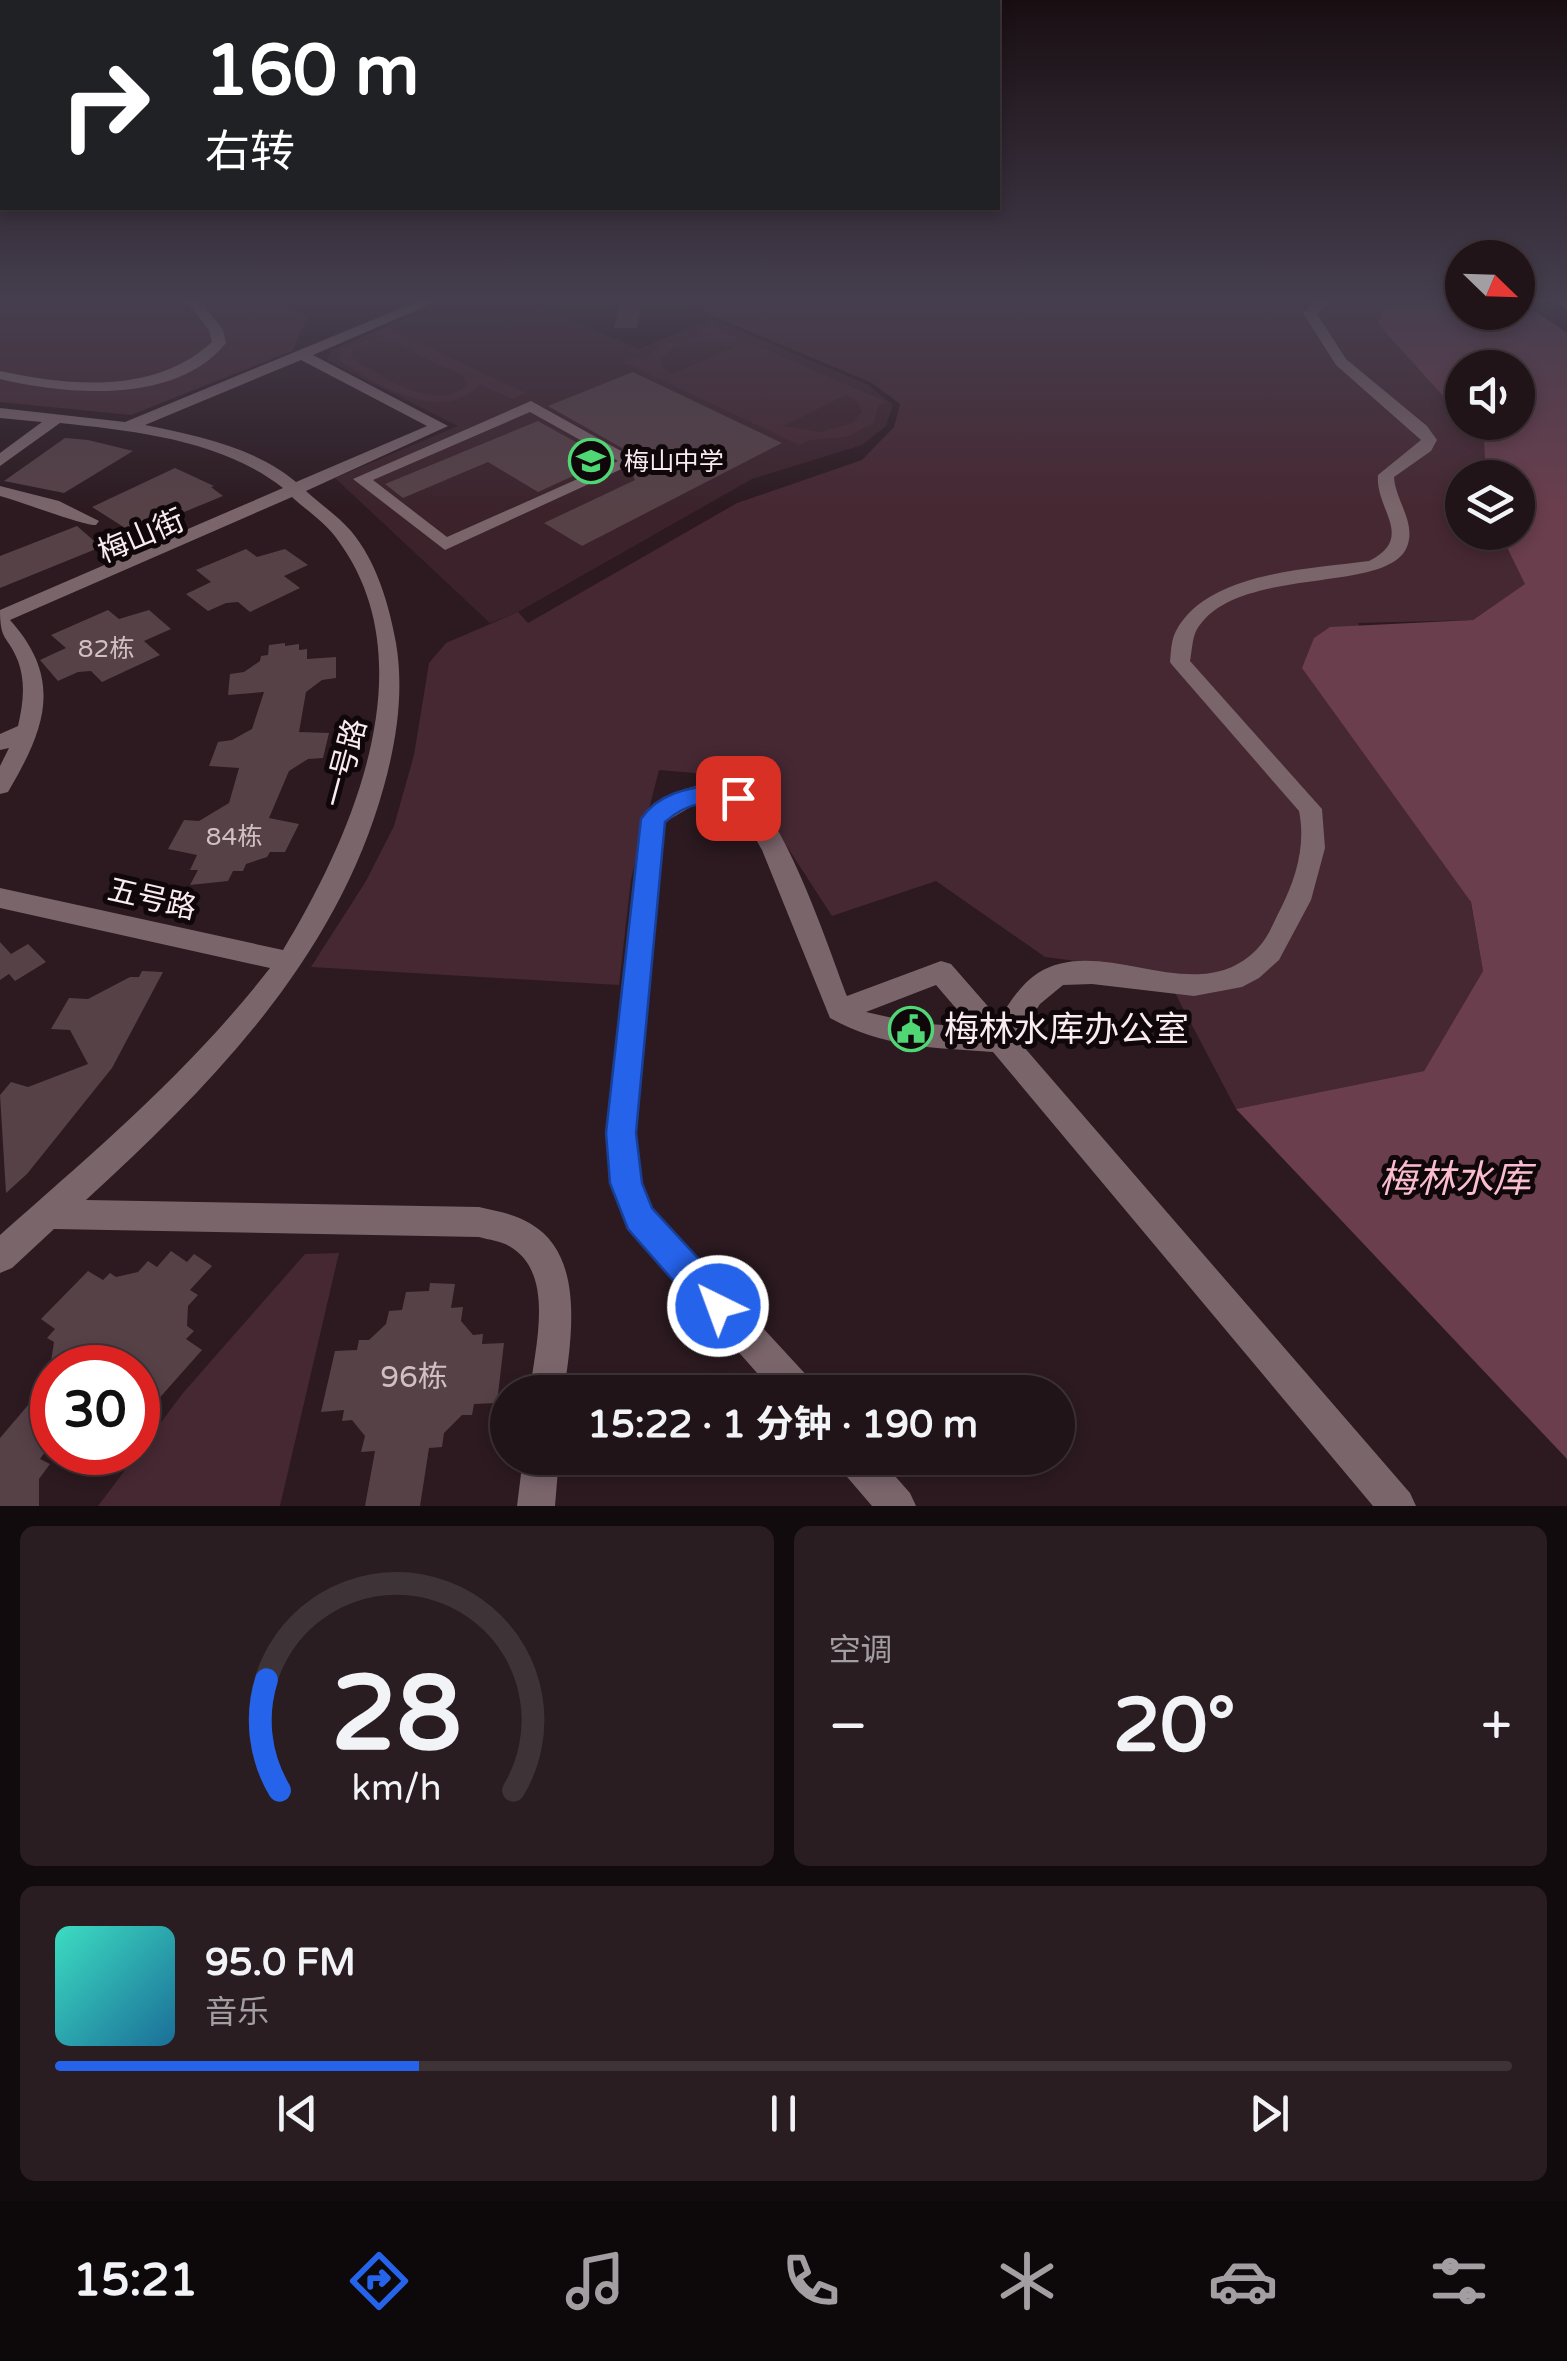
<!DOCTYPE html>
<html lang="zh">
<meta charset="utf-8">
<style>
:root{--surface:#211418;--page:#291d21;--text:#f1f3f6;--muted:#a29ea2;--line:#3e3337;--accent:#2563eb}
body{margin:0;font-family:"Varela Round","Noto Sans SC",sans-serif;background:var(--page);color:var(--text);height:100vh;display:flex;flex-direction:column;font-size:38px;white-space:nowrap}
*{box-sizing:border-box;margin:0}
p{font-size:32px;color:var(--muted)}
.icon{flex:none;width:55px;height:55px;fill:none;stroke:currentColor;stroke-width:2;stroke-linecap:round;stroke-linejoin:round}
.map{position:relative;height:1506px;overflow:hidden}
.panel{display:flex;flex-direction:column;gap:20px;padding:20px;background:#120b0d;flex:1}
.panel>*{flex:none}
.top-card{position:absolute;left:0px;top:0px;width:1000px;height:210px;box-shadow:0 5px 15px #0003,0 0 0 2px var(--line);background:#202124;color:#fff;overflow:hidden}
.needle{width:65px;rotate:113deg}
.controls{position:absolute;left:1445px;top:240px;display:grid;gap:20px}
.controls a{display:grid;place-items:center;width:90px;height:90px;border-radius:50%;background:var(--surface);box-shadow:0 5px 15px #0003,0 0 0 2px var(--line);font-size:50px}
.speed{position:absolute;left:30px;top:1345px;display:flex;gap:20px;font-size:50px;font-weight:700;text-align:center}
.speed>*{display:grid;place-content:center;width:130px;height:130px;border-radius:50%;background:var(--surface);box-shadow:0 5px 15px #0003,0 0 0 2px var(--line);line-height:1}
.speed .limit{border:15px solid #d22;background:#fff;color:#111}
.pin{position:absolute;display:grid;place-items:center;width:85px;height:85px;color:#fff;margin:-42px;border-radius:20px;box-shadow:0 5px 15px #0006}
.me{position:absolute;width:110px;margin:-55px;rotate:318deg;stroke-linejoin:round;filter:drop-shadow(0 0 8px #0008)}
.turn{display:flex;align-items:center;gap:35px;height:210px;padding:0 40px;font-size:45px}
.turn .icon{width:130px;height:130px;stroke-width:2.5}
.turn b{display:block;font-size:70px;line-height:85px}
.big{font-size:75px;font-weight:700;line-height:1.1}
.panel .widget{flex:1;display:flex;flex-direction:column;justify-content:center;gap:15px;min-width:0;padding:0 35px;border-radius:15px;background:var(--page)}
.panel .dial{align-items:center;gap:0}
.dial svg{height:260px;overflow:visible;fill:none;stroke:var(--line);stroke-width:7;stroke-linecap:round;text-anchor:middle}
.dial text{fill:var(--text);stroke:none}
.song{display:flex;align-items:center;gap:30px}
.cover{width:120px;height:120px;border-radius:15px;background:linear-gradient(135deg,hsl(170 70% 55%),hsl(200 70% 35%))}
.played{height:10px;border-radius:5px;background:linear-gradient(90deg,var(--accent) 25%,var(--line) 25%)}
.keys{display:flex;justify-content:space-around;direction:ltr}
.heat{display:flex;justify-content:space-between;align-items:center;font-size:55px;direction:ltr}
.panel .tiles{flex:1;display:grid;gap:20px;grid-template-columns:1fr 1fr}
.widget:last-child{grid-column:span 2}
.trip{position:absolute;left:490px;top:1375px;width:585px;height:100px;border-radius:50px;background:var(--surface);box-shadow:0 5px 15px #0003,0 0 0 2px var(--line);font-weight:700;line-height:100px;text-align:center}
.dock{display:flex;height:160px;justify-content:space-around;align-items:center;background:#0d080a;color:var(--muted)}
.dock .icon{width:70px;height:70px}
.dock .active{color:var(--accent)}
.dock b{font-size:45px;color:var(--text)}
.map>svg:first-child{display:block}
.built{fill:#3c232b}
.green{fill:#462832;fill-rule:evenodd}
.water{fill:#6a3e4d}
.building{fill:#564147}
.lines{fill:none;stroke-linecap:round;stroke-linejoin:round}
.minor{fill:#7a656b;fill-rule:evenodd}
.route{fill:#2563eb;stroke:#184099;stroke-width:2.5}
.labels{text-anchor:middle;stroke-width:10;stroke-linejoin:round;paint-order:stroke}
.far-poi-label{font-size:25px;fill:#f9ebef;stroke:#0f0709;text-anchor:start}
.number-label{font-size:25px;fill:#d0c0c5}
.street-label{font-size:30px;fill:#f9ebef;stroke:#0f0709}
.near-number-label{font-size:30px;fill:#d0c0c5}
.near-poi-label{font-size:35px;fill:#f9ebef;stroke:#0f0709;text-anchor:start}
.near-water-label{font-size:38px;font-style:italic;fill:#fabccf;stroke:#0f0709}
</style>
<div class="map">
<svg width="1567" height="1506" viewBox="0 0 1567 1506">
<rect width="100%" height="100%" fill="#2c1a20"/>
<path class="built" d="M452 298H519L639 349 711 319 867 384 893 405 886 426 862 445 752 479 518 612 490 623 335 478 458 426 327 360 332 350Z"/>
<path class="green" d="M0 298H285L283 301 308 316 292 351 131 415 0 402Z
M671 298H1388L1379 324 1462 416V422L1468 423 1484 440 1487 477 1462 478V532L1500 533 1526 584 1473 620 1358 623 1471 903 1483 971 1424 1071 1236 1109 1164 972 1045 957 936 881 832 916 742 777 659 770 631 879 619 985 311 967 366 881 394 826 414 755 429 663 446 643 518 612 528 623 737 503 862 460 894 427 900 404 872 383Z
M711 326 887 402 878 406 874 423 846 437 810 440 799 445 623 362 635 357 645 361 661 344 706 335 700 331ZM696 342 735 347 672 374 663 367 661 359 673 348ZM846 395 858 402 862 411 853 423 819 432 783 426Z
M388 328 526 393 512 399 480 384C444 426 374 384 339 360L343 347 378 337 374 334ZM378 342 396 344 463 376 467 385C436 414 380 376 351 357L353 349Z
M339 1253 280 1506H98L183 1393 305 1254Z"/>
<path class="water" d="M1388 298H1462V312H1518V300L1567 333V1459L1236 1109 1424 1071 1483 971 1471 902 1302 668 1314 638 1330 627 1473 620 1525 584 1500 533 1518 532V478L1486 477 1484 440 1468 423 1518 422V368H1462V417L1378 324Z"/>
<path class="building" d="M620 302H642L637 328H614Z
M633 372 782 443 582 546 544 523 635 480 630 469 643 460 548 406Z
M538 421 608 460 538 492 488 462 403 498 385 484Z
M65 438 88 440 133 451 64 493 4 481Z
M175 468 214 486 211 487 223 496 133 533 92 507Z
M77 526 101 547 0 588V556Z
M246 549 257 557 285 549 308 565 284 576 300 588 250 612 238 602 226 603 208 611 186 594 211 582 196 570Z
M108 610 119 619 149 610 171 629 144 641 160 655 102 682 91 671 78 672 58 681 40 660 66 648 51 635Z
M285 643V646L299 644V650L307 649V659L336 657V678L322 680 306 692 299 732 329 733 323 758 308 759 289 771 269 818 299 824 285 852H270L267 857 246 864 243 871H233L228 881 190 885 198 870H190L197 855 168 849 184 820 199 821 229 803 239 768 209 766 218 742 232 740 252 729 264 692 228 695 230 674 244 672 260 661 261 656 268 655 269 645Z
M0 942 11 954 28 944 46 962 15 981 9 974 0 980Z
M142 971 163 972 112 1068 27 1174 6 1193 0 1095 11 1082 28 1087 88 1064 70 1030 51 1029 69 998 88 999 130 977H139Z
M171 1251 187 1262 194 1254 212 1266 190 1290 198 1295 188 1306 187 1326 194 1331 186 1339 202 1350 155 1403 138 1390V1368H50L54 1342 47 1338 55 1329 41 1319 88 1271 103 1280 110 1273 116 1277 138 1272 148 1261 157 1267Z
M430 1283 455 1284 451 1308 463 1307 461 1321 473 1335 483 1334 482 1344 504 1343 497 1403 474 1404 472 1415H462L444 1433 442 1447 429 1448 420 1506H365L375 1451 361 1452 365 1436 352 1420 342 1421 344 1410 321 1412 335 1351 357 1350 359 1340H369L386 1324 389 1311 402 1310 406 1292 429 1291Z
M52 1377V1442L40 1459 50 1464 39 1479V1506H0V1438Z"/>
<g class="lines">
<path class="minor" d="M190 298H204L201 302 223 330 226 343C176 405 68 395 0 379V371C70 386 154 395 212 342L209 330 187 302Z
M426 298H445L313 355 448 426 306 491C320 504 338 516 351 531 377 562 389 605 396 643 404 691 397 739 384 786 337 957 214 1083 86 1200L479 1207C496 1211 516 1214 531 1224 586 1256 571 1341 564 1392H530C534 1350 557 1273 509 1246 501 1241 489 1240 479 1237L54 1229 12 1268 0 1273V1235C95 1151 191 1070 270 968L0 908V888L283 950C352 836 429 662 337 539 326 523 306 510 292 497L10 620C64 680 45 729 8 792L0 794V766L9 748 0 750V734L18 726C23 704 26 683 18 661 8 635 0 643 0 610L283 488C222 440 135 431 60 423L0 466V453L42 422 0 418V408L125 422ZM301 360 427 426 296 482C256 448 196 435 145 425Z
M1320 298H1335L1317 314 1346 359 1427 426 1437 440 1431 451 1394 477C1395 499 1415 521 1408 544 1393 597 1234 562 1196 631 1192 640 1192 651 1190 661L1322 809 1325 848 1311 900 1279 960 1259 978 1242 987 1194 996 1092 984 1063 985 1040 1004 1017 1039 1410 1493 1416 1506H1373L993 1052C935 1048 881 1047 830 1018L762 850 741 813 729 803 699 802 665 822 636 1133 642 1183 652 1208 810 1379 815 1392H774L629 1229 610 1183 606 1133 641 819C652 802 674 792 692 787 709 783 729 782 745 791 784 812 830 952 847 996L941 961 951 964 999 1019C1010 1002 1021 984 1038 973 1104 932 1197 1013 1258 948 1269 936 1274 921 1281 908 1296 878 1306 845 1299 811L1173 666 1170 662C1171 652 1171 640 1176 631 1207 572 1310 569 1369 561 1416 537 1375 510 1378 475L1421 440 1336 365 1303 313ZM936 985 972 1027 915 1023 866 1012Z
M1553 298H1567V310Z
M531 401 639 461 445 550 353 479ZM530 412 618 461 447 537 373 480Z
M0 486 59 501 99 521 96 525C84 526 19 501 0 496Z
M523 1458H559L555 1506H517Z
M837 1458H879L910 1493 916 1506H872L842 1471Z"/>
</g>
<linearGradient id="sky" x2="0" y2="1"><stop stop-color="#180e12"/><stop offset="0.59" stop-color="#453e4e"/><stop offset="1" stop-color="#453e4e" stop-opacity="0"/></linearGradient>
<rect width="1567" height="509" fill="url(#sky)"/>
<path class="route" d="M718 784 747 792 750 798 738 806C710 799 687 802 665 822L636 1133 642 1183 652 1208 730 1293 735 1306 730 1318 718 1323 706 1318 628 1229 610 1183 606 1133 641 819C658 793 688 788 718 784Z"/>
<defs>
<symbol id="school-ring" viewBox="-11 -11 22 22"><circle r="9.5" fill="#0f0709" stroke="#50d674" stroke-width="1.5"/><path d="M0-5L7-2L0 1L-7-2ZM-4 1L0 2.5L4 1V4Q0 6-4 4Z" fill="#50d674"/></symbol>
<symbol id="civic-ring" viewBox="-11 -11 22 22"><circle r="9.5" fill="#0f0709" stroke="#50d674" stroke-width="1.5"/><path d="M-.6-6.5H3V-4.5H.6V-3L4-1V1h2V6H-6V1h2V-1L-.6-3ZM-1.2 2.5V6h2.4V2.5Z" fill="#50d674"/></symbol>
</defs>
<g fill-rule="evenodd">
<use href="#school-ring" x="566" y="436" width="50" height="50"/>
<use href="#civic-ring" x="886" y="1004" width="50" height="50"/>
</g>
<g class="labels">
<g class="far-poi-label">
<text x="624" y="470">梅山中学</text>
</g>
<g class="number-label">
<text x="106" y="657">82栋</text>
<text x="234" y="845">84栋</text>
</g>
<g class="street-label">
<text transform="translate(141 536) rotate(-23)" y="10">梅山街</text>
<text transform="translate(345 763) rotate(-75)" y="10">一号路</text>
<text transform="translate(152 899) rotate(13)" y="10">五号路</text>
</g>
<g class="near-number-label">
<text x="414" y="1387">96栋</text>
</g>
<g class="near-poi-label">
<text x="944" y="1041">梅林水库办公室</text>
</g>
<g class="near-water-label">
<text x="1455" y="1192">梅林水库</text>
</g>
</g>
</svg>
<div class="controls">
<a><svg class="needle" viewBox="-14 -14 28 28"><path d="M0-13l5 13h-10z" fill="#e53935"/><path d="M0 13l5-13h-10z" fill="#a29ea2"/></svg></a>
<a><svg class="icon" aria-label="sound" viewBox="0 0 24 24"><path d="M4 9h4l5-4v14l-5-4H4zM17 9q2 3 0 6"/></svg></a>
<a><svg class="icon" aria-label="layers" viewBox="0 0 24 24"><path d="M12 4l9 5-9 5-9-5zM3 14l9 5 9-5"/></svg></a>
</div>
<div class="speed"><div class="limit">30</div></div>
<div class="pin" style="left:738px;top:798px;background:#d93025"><svg class="icon" aria-label="arrive" viewBox="0 0 24 24"><path d="M6 21V4h12l-3 4 3 4H6"/></svg></div>
<svg class="me" style="left:718px;top:1306px" viewBox="-20 -20 40 40"><circle r="17" fill="#2563eb" stroke="#fff" stroke-width="3"/><path d="M0-11L8 9 0 5-8 9z" fill="#fff"/></svg>
<div class="trip">15:22 · 1 分钟 · 190 m</div>
<div class="top-card">
<div class="turn"><svg class="icon" aria-label="right" viewBox="0 0 24 24"><path d="M7 20v-9h11M14 6l5 5-5 5"/></svg><div><b>160 m</b>右转</div></div>
</div>
</div>
<section class="panel">
<div class="tiles">
<div class="widget dial"><svg viewBox="0 0 100 80">
<path d="M14 69A42 42 0 1 1 86 69"/>
<path d="M14 69A42 42 0 0 1 10 35" stroke="#2563eb"/>
<text x="50" y="56" font-size="32" font-weight="700">28</text>
<text x="50" y="72" font-size="11">km/h</text>
</svg></div>
<div class="widget"><p>空调</p>
<div class="heat"><a>−</a><b class="big">20°</b><a>+</a></div>
</div>
<div class="widget">
<div class="song"><i class="cover"></i><div><b>95.0 FM</b><p>音乐</p></div></div>
<div class="played"></div>
<div class="keys"><svg class="icon" aria-label="previous" viewBox="0 0 24 24"><path d="M18 5L8 12l10 7zM5 5v14"/></svg><svg class="icon" aria-label="pause" viewBox="0 0 24 24"><path d="M8 5v14M16 5v14"/></svg><svg class="icon" aria-label="next" viewBox="0 0 24 24"><path d="M6 5l10 7-10 7zM19 5v14"/></svg></div>
</div>
</div>
</section>
<nav class="dock">
<b>15:21</b>
<svg class="icon active" aria-label="directions" viewBox="0 0 24 24"><path d="M12 3l9 9-9 9-9-9zM9 14v-3h6M13 9l2 2-2 2"/></svg>
<svg class="icon" aria-label="music" viewBox="0 0 24 24"><path d="M9 18V5l10-2v13"/><circle cx="6" cy="18" r="3"/><circle cx="16" cy="16" r="3"/></svg>
<svg class="icon" aria-label="phone" viewBox="0 0 24 24"><path d="M5 4h4l2 5-3 2q2 4 5 5l2-3 5 2v4C11 20 4 13 5 4z"/></svg>
<svg class="icon" aria-label="climate" viewBox="0 0 24 24"><path d="M12 3v18M4 7l16 10M4 17L20 7"/></svg>
<svg class="icon" aria-label="car" viewBox="0 0 24 24"><path d="M5 17H2v-5l4-1 3-4h7l3 4 3 1v5h-3M9 17h6M6 11h13"/><circle cx="7" cy="17" r="2"/><circle cx="17" cy="17" r="2"/></svg>
<svg class="icon" aria-label="filters" viewBox="0 0 24 24"><path d="M4 7h16M4 17h16"/><circle cx="9" cy="7" r="2"/><circle cx="15" cy="17" r="2"/></svg>
</nav>
